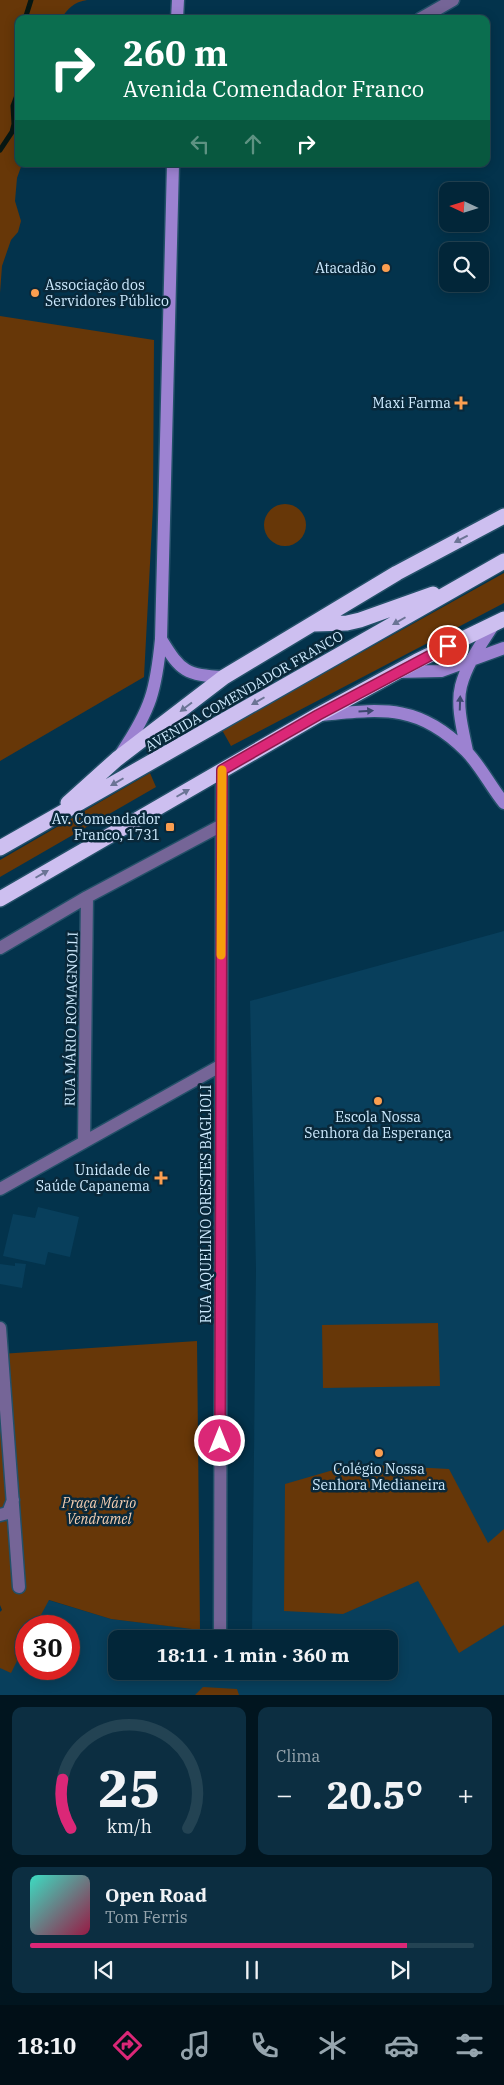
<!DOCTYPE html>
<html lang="pt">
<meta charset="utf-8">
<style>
:root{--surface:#022639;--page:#0c2e41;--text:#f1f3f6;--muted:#96a5ae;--line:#234353;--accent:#db2777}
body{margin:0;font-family:"IBM Plex Serif",serif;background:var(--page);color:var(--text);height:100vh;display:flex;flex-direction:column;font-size:19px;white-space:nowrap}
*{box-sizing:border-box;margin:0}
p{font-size:16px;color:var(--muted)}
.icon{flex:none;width:28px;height:28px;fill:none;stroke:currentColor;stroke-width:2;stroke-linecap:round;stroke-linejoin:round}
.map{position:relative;height:1695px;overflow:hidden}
.panel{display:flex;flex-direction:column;gap:12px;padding:12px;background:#01151f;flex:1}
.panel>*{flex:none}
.hud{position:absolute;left:15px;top:15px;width:475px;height:152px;border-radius:10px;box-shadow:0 2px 12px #0003,0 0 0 1px var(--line);background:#0b6e4f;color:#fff;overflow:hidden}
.needle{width:32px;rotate:274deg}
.fabs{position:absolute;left:439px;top:182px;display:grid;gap:10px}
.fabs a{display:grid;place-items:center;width:50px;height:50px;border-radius:10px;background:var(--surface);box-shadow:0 2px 12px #0003,0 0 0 1px var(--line);font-size:25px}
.speed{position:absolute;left:15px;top:1615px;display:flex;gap:10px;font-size:25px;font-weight:700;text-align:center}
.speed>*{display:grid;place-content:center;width:65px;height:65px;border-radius:50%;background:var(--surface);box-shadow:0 2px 12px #0003,0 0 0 1px var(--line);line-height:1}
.speed .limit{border:8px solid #d22;background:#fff;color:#111}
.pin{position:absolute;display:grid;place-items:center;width:42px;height:42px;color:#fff;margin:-21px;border:2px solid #fff;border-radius:50%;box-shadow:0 1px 5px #0007}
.me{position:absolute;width:55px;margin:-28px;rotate:0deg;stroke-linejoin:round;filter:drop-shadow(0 0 4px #0008)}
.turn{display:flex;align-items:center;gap:18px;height:105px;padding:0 25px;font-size:22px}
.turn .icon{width:65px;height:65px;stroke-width:2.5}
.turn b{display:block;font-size:35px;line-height:42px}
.lanes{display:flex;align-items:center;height:48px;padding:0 25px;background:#0003;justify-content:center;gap:25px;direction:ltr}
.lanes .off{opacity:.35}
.big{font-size:38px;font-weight:700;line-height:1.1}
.panel .card{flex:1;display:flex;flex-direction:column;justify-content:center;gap:8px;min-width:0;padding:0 18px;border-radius:10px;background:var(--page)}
.panel .dial{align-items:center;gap:0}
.dial svg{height:130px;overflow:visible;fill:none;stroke:var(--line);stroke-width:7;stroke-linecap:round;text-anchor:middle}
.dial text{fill:var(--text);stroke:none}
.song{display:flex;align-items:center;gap:15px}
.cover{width:60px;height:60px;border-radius:8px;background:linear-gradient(135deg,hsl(170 70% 55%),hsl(340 70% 35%))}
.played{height:5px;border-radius:2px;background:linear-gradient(90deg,var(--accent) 85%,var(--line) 85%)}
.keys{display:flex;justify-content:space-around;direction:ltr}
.heat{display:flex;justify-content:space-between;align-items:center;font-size:28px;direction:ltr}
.panel .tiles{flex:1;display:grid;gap:12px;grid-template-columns:1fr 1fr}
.card:last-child{grid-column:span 2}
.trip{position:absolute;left:108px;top:1630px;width:290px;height:50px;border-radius:10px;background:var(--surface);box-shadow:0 2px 12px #0003,0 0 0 1px var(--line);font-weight:700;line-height:50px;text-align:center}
.tab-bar{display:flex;height:80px;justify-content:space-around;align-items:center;background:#010f17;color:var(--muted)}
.tab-bar .icon{width:35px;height:35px}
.tab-bar .on{color:var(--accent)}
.tab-bar b{font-size:22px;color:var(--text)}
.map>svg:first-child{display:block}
.built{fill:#083f5c;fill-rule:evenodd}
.green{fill:#673708}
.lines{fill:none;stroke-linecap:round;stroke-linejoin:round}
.stream{stroke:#071713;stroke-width:5}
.street-casing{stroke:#235068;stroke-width:15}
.secondary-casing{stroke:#235068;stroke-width:15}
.highway-casing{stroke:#235068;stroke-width:18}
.street{stroke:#756597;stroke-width:12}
.secondary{stroke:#9c82d1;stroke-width:12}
.highway{stroke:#cdbff0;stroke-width:15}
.oneway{fill:#6b7495}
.oneway2{fill:#3c486f}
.route-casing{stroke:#8e194d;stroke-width:12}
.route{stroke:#db2777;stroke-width:9}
.slow{stroke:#f59e0b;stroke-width:9}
.poi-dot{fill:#fb9e50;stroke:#09283a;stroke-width:2}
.labels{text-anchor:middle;stroke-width:5;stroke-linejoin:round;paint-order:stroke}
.poi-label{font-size:14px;fill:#cdeafe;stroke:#09283a;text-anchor:end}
.street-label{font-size:14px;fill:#cdeafe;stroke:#09283a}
.park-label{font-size:14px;font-style:italic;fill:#f3cdb1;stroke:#09283a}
</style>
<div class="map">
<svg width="504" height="1695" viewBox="0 0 504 1695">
<rect width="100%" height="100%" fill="#03334c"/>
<path class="built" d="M504 931V1695H0V1612L25 1593 111 1619 252 1636 256 1269 250 1001ZM26 1626H69V1669H26ZM116 1639H389V1671H116Z
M38 1207 79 1217 70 1257 48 1252 45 1265 3 1256 13 1214 35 1218Z
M15 1263 26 1264 22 1288 0 1284V1264L15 1266Z"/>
<path class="green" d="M0 0H87C74 2 68 8 61 19H19L17 99 19 164H22L17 178 15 201 21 221 18 232 11 240 2 266 0 293Z
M0 316 154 340 153 507 144 677 0 761Z
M264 525a21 21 0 1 1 42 0a21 21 0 1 1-42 0Z
M504 573V603L231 746 222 730Z
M150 773 156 787 0 877V860Z
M438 1323 440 1386 323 1388 322 1325Z
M197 1341 200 1630 111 1619 49 1600 35 1626H26V1643L11 1673 0 1668V1612L2 1610 0 1605V1354Z
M354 1464 449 1469 488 1543 504 1529V1625L459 1653 418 1581 343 1614 284 1611 285 1484Z
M203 1687 237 1689 239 1695H195Z"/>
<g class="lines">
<path class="stream" d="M25 19 31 0
M0 150 12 132 14 124 13 106 19 90"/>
<defs>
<path id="street" d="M420 19 453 0
M0 948 87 897 222 825
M84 1142 87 897
M0 1189 220 1066
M0 1328 19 1587
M0 1515 8 1513 13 1500
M220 1639 222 770"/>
<path id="secondary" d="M177 19 178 0
M161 639C181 672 186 675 224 677
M397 672 441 671 504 648
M320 715C382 709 418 703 466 751 480 765 491 787 504 803
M467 751C463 731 456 706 461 686 467 663 482 643 494 624
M122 752C151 709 156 690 161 639L173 164"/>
<path id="highway" d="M314 624 347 623 360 620 433 594
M68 803 117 759 224 677 397 573 504 516
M0 848 504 561
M0 899 318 715 417 661 504 619"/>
</defs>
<use href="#street" class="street-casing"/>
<use href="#secondary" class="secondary-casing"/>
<use href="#highway" class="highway-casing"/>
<use href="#street" class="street"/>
<use href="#secondary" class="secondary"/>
<use href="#highway" class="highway"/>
</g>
<defs><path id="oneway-solid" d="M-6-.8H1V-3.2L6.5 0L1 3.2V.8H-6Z" transform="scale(1.25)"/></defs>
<g class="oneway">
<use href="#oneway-solid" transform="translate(461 539) rotate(153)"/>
<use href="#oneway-solid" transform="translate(399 621) rotate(150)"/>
<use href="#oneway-solid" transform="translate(258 701) rotate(150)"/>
<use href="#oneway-solid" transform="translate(186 707) rotate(143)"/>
<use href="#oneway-solid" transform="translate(117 782) rotate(150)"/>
<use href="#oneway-solid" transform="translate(183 793) rotate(-30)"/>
<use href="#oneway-solid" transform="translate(42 874) rotate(-30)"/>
</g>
<g class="oneway2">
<use href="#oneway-solid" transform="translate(460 703) rotate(-88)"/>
<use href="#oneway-solid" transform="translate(366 711) rotate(-4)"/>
</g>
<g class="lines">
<defs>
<path id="route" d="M220 1441 222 770 318 715 448 646"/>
</defs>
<use href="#route" class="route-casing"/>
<use href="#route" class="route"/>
<path class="slow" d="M221 955 222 770"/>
</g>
<g class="poi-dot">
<circle cx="386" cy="268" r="5"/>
<circle cx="35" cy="293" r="5"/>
<path d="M458.5 395.5h5v5h5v5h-5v5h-5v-5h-5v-5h5z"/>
<rect x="165" y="822" width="10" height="10" rx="2.5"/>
<circle cx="378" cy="1101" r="5"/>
<path d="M158.5 1170.5h5v5h5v5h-5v5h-5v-5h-5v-5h5z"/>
<circle cx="379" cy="1453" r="5"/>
</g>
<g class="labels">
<g class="poi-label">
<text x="376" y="273">Atacadão</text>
<text x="45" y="290" text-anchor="start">Associação dos<tspan x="45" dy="16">Servidores Público</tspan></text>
<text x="451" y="408">Maxi Farma</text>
<text x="160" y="824">Av. Comendador<tspan x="160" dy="16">Franco, 1731</tspan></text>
<text x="378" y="1122" text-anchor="middle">Escola Nossa<tspan x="378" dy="16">Senhora da Esperança</tspan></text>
<text x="150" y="1175">Unidade de<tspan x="150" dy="16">Saúde Capanema</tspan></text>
<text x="379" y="1474" text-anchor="middle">Colégio Nossa<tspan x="379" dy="16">Senhora Medianeira</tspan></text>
</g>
<g class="street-label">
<text transform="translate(244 691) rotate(-30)" y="5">AVENIDA COMENDADOR FRANCO</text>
<text transform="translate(71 1019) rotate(-89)" y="5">RUA MÁRIO ROMAGNOLLI</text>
<text transform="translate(206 1204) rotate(-90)" y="5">RUA AQUELINO ORESTES BAGLIOLI</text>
</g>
<g class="park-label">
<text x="99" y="1508">Praça Mário<tspan x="99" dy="16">Vendramel</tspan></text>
</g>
</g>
</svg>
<div class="fabs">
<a><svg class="needle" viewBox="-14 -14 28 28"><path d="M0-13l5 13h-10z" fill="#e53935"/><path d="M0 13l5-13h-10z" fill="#96a5ae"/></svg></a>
<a><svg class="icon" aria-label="search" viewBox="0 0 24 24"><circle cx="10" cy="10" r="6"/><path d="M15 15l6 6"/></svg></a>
</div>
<div class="speed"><div class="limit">30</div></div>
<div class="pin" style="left:448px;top:646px;background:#d93025"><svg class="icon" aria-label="arrive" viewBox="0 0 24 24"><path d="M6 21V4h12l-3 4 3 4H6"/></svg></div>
<svg class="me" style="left:220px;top:1441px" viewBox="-20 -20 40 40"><circle r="17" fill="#db2777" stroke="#fff" stroke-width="3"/><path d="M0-11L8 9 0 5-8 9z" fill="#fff"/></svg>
<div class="trip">18:11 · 1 min · 360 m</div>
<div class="hud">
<div class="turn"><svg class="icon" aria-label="right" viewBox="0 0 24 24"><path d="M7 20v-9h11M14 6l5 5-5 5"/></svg><div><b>260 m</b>Avenida Comendador Franco</div></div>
<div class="lanes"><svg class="icon off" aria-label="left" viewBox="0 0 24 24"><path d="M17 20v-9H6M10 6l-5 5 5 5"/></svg><svg class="icon off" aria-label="ahead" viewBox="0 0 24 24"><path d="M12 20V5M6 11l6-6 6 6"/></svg><svg class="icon" aria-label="right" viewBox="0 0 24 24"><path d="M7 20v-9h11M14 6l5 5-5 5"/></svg></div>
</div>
</div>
<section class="panel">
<div class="tiles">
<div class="card dial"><svg viewBox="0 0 100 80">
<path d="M14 69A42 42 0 1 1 86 69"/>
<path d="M14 69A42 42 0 0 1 9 39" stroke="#db2777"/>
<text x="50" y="56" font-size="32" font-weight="700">25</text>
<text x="50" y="72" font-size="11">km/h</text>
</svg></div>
<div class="card"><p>Clima</p>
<div class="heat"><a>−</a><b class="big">20.5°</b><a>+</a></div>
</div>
<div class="card">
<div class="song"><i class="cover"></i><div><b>Open Road</b><p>Tom Ferris</p></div></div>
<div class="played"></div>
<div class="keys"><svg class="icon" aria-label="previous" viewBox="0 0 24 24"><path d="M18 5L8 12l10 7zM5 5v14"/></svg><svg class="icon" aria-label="pause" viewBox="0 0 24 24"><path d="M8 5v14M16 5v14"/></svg><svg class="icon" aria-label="next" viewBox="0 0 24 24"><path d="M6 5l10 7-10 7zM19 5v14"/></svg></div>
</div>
</div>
</section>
<nav class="tab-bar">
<b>18:10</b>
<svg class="icon on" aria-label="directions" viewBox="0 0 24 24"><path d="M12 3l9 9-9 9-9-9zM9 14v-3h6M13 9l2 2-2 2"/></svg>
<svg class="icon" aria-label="music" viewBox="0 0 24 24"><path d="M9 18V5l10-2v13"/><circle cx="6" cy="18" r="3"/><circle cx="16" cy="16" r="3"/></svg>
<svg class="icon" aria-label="phone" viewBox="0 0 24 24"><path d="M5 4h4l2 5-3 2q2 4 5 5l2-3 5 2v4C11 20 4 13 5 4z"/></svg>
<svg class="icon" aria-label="climate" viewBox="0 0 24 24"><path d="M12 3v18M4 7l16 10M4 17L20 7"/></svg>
<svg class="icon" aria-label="car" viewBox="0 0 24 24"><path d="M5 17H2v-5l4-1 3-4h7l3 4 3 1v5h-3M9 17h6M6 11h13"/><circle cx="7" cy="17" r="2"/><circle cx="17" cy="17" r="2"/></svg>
<svg class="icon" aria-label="filters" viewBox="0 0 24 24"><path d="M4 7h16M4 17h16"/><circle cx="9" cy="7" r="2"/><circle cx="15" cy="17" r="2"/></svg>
</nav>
